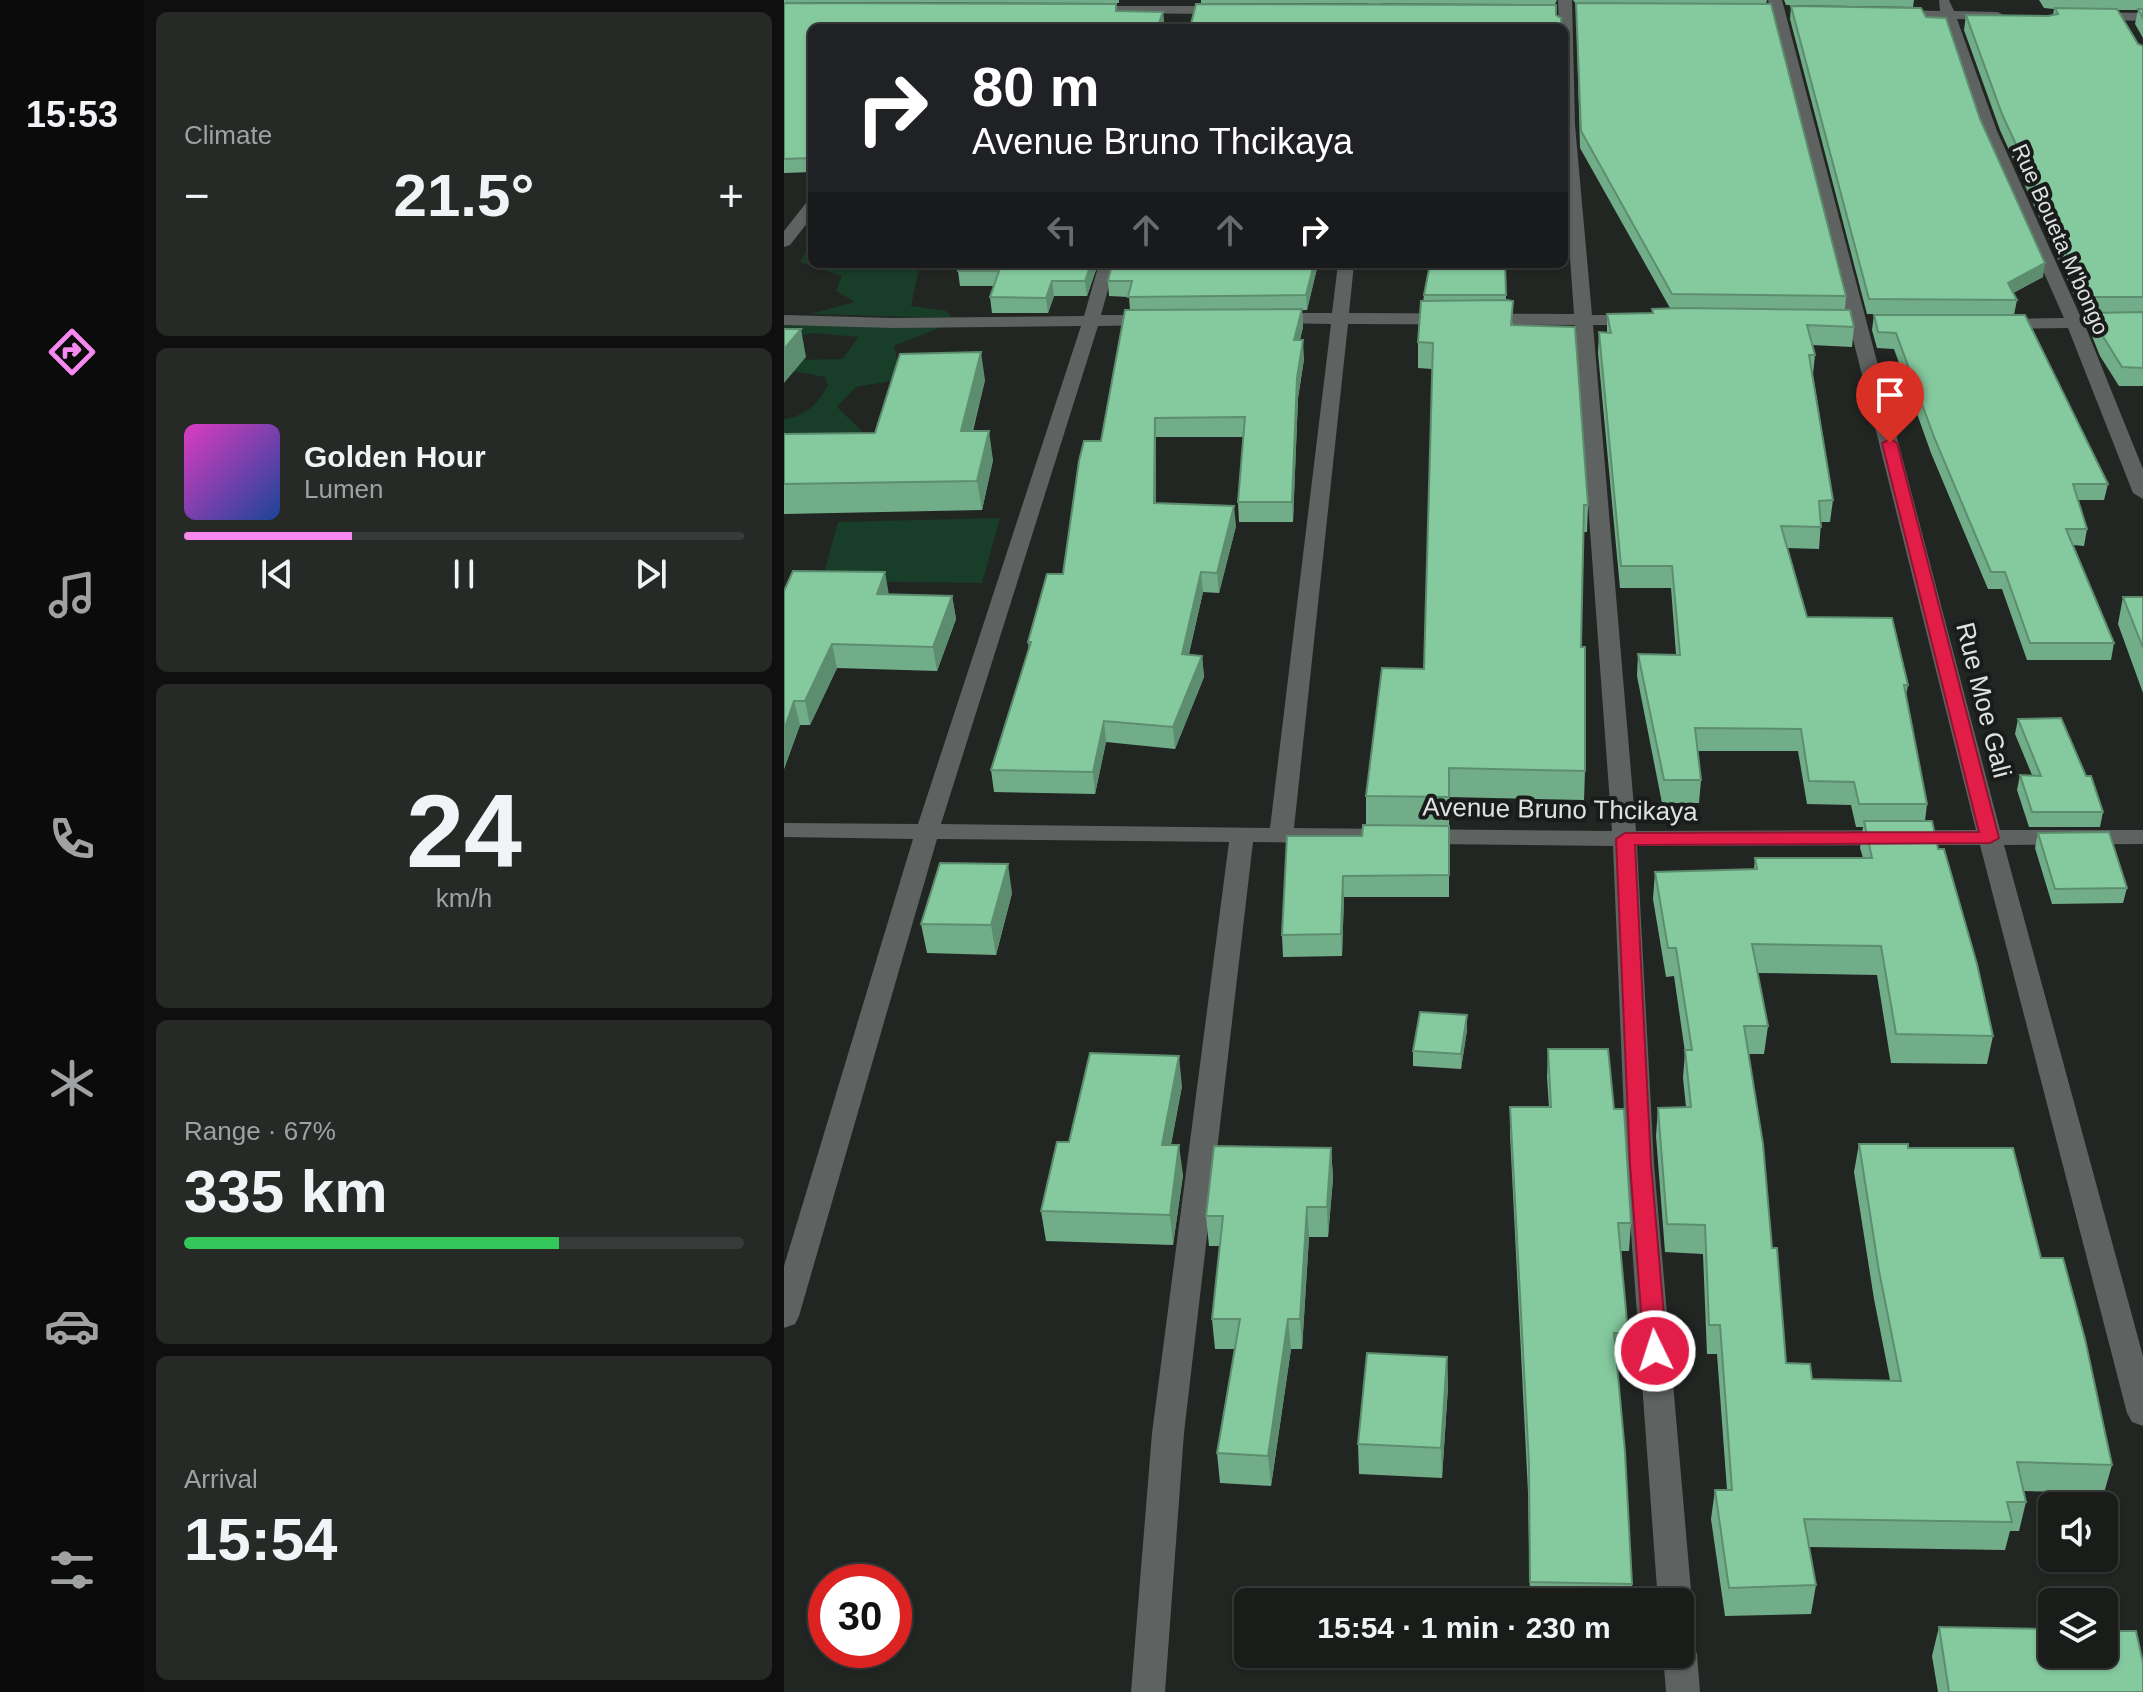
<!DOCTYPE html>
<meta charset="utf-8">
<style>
:root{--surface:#1a1c1a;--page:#272927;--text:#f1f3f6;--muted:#9fa1a2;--line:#383a39;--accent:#f589ef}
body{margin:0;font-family:Helvetica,sans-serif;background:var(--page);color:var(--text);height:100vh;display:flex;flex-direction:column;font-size:30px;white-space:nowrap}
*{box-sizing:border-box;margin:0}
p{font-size:26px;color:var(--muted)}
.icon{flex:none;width:44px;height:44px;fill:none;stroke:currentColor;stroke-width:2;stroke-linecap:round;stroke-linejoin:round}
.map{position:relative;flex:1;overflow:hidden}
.sheet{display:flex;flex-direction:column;gap:12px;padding:12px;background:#0e0f0e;width:640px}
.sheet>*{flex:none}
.top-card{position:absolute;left:24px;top:24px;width:760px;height:244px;border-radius:12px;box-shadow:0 2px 6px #0004,0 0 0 2px var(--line);background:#202124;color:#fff;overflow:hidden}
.controls{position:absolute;left:1254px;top:1492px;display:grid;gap:16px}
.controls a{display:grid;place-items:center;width:80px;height:80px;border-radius:12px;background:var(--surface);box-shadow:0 2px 6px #0004,0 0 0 2px var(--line);font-size:40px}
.speed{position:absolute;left:24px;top:1564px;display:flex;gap:16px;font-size:40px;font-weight:700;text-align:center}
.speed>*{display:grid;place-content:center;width:104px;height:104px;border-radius:50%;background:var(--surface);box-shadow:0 2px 6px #0004,0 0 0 2px var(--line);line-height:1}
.speed .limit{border:12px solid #d22;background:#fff;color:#111}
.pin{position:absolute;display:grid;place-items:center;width:68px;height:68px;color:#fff;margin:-82px -34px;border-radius:50% 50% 50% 0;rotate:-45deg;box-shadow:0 0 8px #0007}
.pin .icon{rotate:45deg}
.me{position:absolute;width:88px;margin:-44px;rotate:356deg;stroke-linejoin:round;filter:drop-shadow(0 0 6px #0008)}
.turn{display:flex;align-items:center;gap:28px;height:168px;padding:0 32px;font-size:36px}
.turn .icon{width:104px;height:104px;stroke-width:2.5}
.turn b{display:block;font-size:56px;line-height:68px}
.lanes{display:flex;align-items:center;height:76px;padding:0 32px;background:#0003;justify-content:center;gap:40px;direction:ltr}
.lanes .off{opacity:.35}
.big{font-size:60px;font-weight:600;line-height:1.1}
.sheet .tile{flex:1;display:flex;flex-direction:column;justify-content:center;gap:12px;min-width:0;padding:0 28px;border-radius:12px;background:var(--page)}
.sheet .dial{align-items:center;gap:0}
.dial b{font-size:104px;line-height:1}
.song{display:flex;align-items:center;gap:24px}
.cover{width:96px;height:96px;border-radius:12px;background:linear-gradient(135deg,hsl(310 70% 55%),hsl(220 70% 35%))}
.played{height:8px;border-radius:4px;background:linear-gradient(90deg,var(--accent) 30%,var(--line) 30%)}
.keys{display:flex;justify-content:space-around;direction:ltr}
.heat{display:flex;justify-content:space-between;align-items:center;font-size:44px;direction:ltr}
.charge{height:12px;border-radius:6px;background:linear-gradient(90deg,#34c759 67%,var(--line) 0)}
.trip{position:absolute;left:450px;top:1588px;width:460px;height:80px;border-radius:12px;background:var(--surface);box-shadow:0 2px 6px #0004,0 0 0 2px var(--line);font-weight:600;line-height:80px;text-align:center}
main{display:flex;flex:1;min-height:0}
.tab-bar{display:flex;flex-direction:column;width:144px;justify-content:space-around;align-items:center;background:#0a0b0a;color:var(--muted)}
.tab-bar .icon{width:56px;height:56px}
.tab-bar .on{color:var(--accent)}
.tab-bar b{font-size:36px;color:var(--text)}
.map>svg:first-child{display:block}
.green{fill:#183d28}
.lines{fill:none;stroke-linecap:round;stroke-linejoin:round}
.minor{fill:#5e6260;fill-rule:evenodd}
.wall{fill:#72ad89}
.shaded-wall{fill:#5d8d6f}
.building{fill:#85c99f;stroke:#5d8d6f;stroke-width:2}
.route{fill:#e11d48;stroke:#92132f;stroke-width:2}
.labels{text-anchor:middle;stroke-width:8;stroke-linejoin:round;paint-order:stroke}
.far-street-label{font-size:22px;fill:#e0e2e1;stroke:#191c1a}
.street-label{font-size:26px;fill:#e0e2e1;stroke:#191c1a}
</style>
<main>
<nav class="tab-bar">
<b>15:53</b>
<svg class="icon on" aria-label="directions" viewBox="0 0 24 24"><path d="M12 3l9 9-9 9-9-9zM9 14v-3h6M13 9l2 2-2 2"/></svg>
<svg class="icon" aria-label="music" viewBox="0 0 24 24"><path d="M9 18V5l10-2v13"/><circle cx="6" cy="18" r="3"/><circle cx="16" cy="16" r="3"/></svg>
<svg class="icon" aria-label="phone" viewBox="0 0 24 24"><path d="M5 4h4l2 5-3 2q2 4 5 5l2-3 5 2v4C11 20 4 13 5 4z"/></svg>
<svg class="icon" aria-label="climate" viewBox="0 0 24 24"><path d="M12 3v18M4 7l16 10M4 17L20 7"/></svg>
<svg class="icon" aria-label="car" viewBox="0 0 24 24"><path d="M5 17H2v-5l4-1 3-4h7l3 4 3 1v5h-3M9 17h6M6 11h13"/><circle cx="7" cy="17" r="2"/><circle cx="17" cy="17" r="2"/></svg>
<svg class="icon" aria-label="filters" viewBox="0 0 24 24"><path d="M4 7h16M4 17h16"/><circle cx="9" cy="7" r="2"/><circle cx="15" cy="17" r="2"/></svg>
</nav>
<section class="sheet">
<div class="tile"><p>Climate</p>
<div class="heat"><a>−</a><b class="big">21.5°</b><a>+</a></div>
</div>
<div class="tile">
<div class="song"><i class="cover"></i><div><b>Golden Hour</b><p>Lumen</p></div></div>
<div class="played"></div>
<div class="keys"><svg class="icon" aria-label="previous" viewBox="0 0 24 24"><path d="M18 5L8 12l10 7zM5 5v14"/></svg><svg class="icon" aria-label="pause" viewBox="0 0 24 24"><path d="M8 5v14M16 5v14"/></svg><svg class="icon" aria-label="next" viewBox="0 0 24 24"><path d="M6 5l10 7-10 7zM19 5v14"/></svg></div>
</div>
<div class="tile dial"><b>24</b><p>km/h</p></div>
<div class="tile"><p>Range · 67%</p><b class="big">335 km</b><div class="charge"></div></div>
<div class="tile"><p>Arrival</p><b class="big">15:54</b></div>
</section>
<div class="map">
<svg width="1359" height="1692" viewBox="0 0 1359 1692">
<rect width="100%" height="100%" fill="#222623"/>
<path class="green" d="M28 241V264H272L135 269 127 306 162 311 169 318 26 314 71 302 52 291 58 276 16 262Z
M0 322 160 326 110 346 117 379 72 387 53 407 88 441 0 458V419C22 416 34 404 44 385L41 377 9 371 11 360 59 359 74 337 30 333 0 338Z
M216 518 198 583 38 581 54 522Z"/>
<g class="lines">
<path class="minor" d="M584 0H598L595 28H581Z
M774 0H788L791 125 808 315H857L866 320 857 325H809L852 831 1192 830 984 0H998L1216 830H1359V844L1220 845 1359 1356V1426L1348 1422 1343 1413 1196 845 853 846 870 1164 908 1602 903 1612 896 1615V1602H874L842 1164 829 846 469 842 400 1433 381 1692H347L368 1433 445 842 153 839 15 1316 11 1324 0 1328V1266L129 839 0 837V823L134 824 297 326 109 328 0 325V315L109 318 300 316 315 264H331L317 315H369L378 320 369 325 314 326 157 824 486 828 547 324 486 323 477 318 486 313H548L554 264H570L565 313 790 314 780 172V28H775ZM564 324 791 325 828 831 510 828Z
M1155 0H1165L1170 11 1214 12 1221 16 1214 20 1173 19 1213 131 1297 318 1359 317V327L1302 328 1359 469V499L1349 493 1284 328 1213 329 1204 324 1213 319 1280 318 1197 131 1159 19 1110 18 1103 14 1110 10 1156 11Z
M302 6H442L449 10 442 14 297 13 295 10Z
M1306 12 1359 13V21L1301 19V13Z
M28 201V217L6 245 0 247V231L22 203Z
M896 1639 908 1643 913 1654 916 1692H882L879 1654H896Z"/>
</g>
<path class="wall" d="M0 0H335V3L0 2Z
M417 0H773L771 4 417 3Z
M789 0H983L982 4 1062 296 1061 310 1070 327 1068 347 1028 345 1031 355 1029 375 1049 500 1046 522H1037L1035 549 1003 548 1023 617 1124 685 1122 695 1143 804 1141 821 1154 849 1209 1036 1203 1064 1107 1063 1093 975 974 973 984 1026 980 1054H965L1002 1363 1028 1379 1106 1380 1090 1299 1070 1172 1075 1144 1124 1148 1257 1258 1328 1465 1320 1493 1240 1491 1242 1502 1235 1531H1226L1221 1550 1025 1547 1032 1585 1027 1614 941 1616 927 1519 931 1490H943L933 1354H923L919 1254 881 1252 872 1136 874 1108 902 1107 899 1078 901 1052 890 976 882 977 869 899 871 872 970 869 971 858H1079L1076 848 1079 827H1072L1067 805 1023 804 1014 751H914L917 780 915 803H878L853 676 854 654H892L887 588H836L814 353 815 332 823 333V314L868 313V309L886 308 796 148 792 4Z
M1000 0H1130L1129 7 1002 5Z
M1255 0H1359V38L1351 24 1354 10H1333L1354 44 1359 46V386H1335L1316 356 1306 331 1309 315H1299L1216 130 1180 30 1182 15H1269L1270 9 1260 8Z
M0 3 332 4 333 11 379 12 380 25 379 28H28V172L0 173Z
M1007 6 1196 119 1259 277 1229 293 1233 300 1230 315 1083 314 1006 19Z
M780 213 783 235 782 250H780Z
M314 264 303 296H270L264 313H208L206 297 210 286H176L174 271Z
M328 264H534L523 310H518L519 327 516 340 520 359 514 398 509 522H455L454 502 459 437H372V503L452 526 435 593 419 592 405 654 418 656 420 677 391 749 322 742 311 794 210 792 207 770 245 650 244 642 279 574 317 441 346 310 345 297 325 296 324 281Z
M721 264 722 300 729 325 804 505 803 532H800L797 647 801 771 800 800 665 797V897H560L558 956 499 957 498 935 578 836 582 825V796L640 669 648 369 634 368V342L640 295Z
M1090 315 1324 484 1320 500H1294L1303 529 1300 546 1289 545 1330 643 1327 660H1243L1218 589H1204L1147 453 1110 349 1093 348 1088 330Z
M201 380 189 431 209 460 198 510 0 514V434L91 433Z
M0 591 168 596 172 619 153 671 53 668 26 725H16L0 769Z
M1339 597H1359V693L1334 624Z
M1234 719 1302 776 1319 812 1316 827H1245L1233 790 1236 775H1248L1231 734Z
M1254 833 1343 888 1339 903 1268 904 1251 848Z
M228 893 212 955 143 953 137 924Z
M683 1015V1030L677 1069 629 1066V1051Z
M764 1049 830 1109 847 1223 845 1251H837L844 1333 842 1360 833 1361 848 1584 847 1602H746L744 1492 726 1135V1107H765L763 1077Z
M398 1086 387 1145 399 1175 389 1245 262 1241 257 1211 285 1142Z
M547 1148 549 1178 544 1237H525L518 1349H507L487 1486 436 1483 433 1453 451 1349H431L428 1319 436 1246H425L422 1216Z
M663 1357 664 1387 658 1478 575 1474 574 1444Z
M1155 1627 1359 1692H1154L1148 1656Z"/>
<path class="shaded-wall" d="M379 12 380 25 379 28H373Z
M1261 263 1259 277 1222 297 1224 283Z
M307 264H314L303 296 301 281Z
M530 264H534L523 310 522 295Z
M268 281 270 296 264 313 262 298Z
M518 309 519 327 511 359 510 340Z
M17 329 22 357 0 383V349Z
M519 340 520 359 514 398 509 522 508 502 513 378Z
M197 352 201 380 181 460 177 431Z
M371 418 372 437V523L370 503Z
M205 431 209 460 198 510 193 481Z
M450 506 452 526 435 593 433 573Z
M101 572 105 595 93 594Z
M417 572 419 592 400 675 398 654Z
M168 596 172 619 153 671 149 647Z
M48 644 53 668 26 725 21 701Z
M418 656 420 677 391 749 389 727Z
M10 701 16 725 0 769V730Z
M320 721 322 742 311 794 309 772Z
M224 864 228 893 212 955 207 925Z
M559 876 560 897 558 956 557 934Z
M683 1015V1030L677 1069V1054Z
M395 1056 398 1086 381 1175 378 1145Z
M395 1145 399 1175 389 1245 386 1215Z
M547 1148 549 1178 544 1237 543 1207Z
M523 1207 525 1237 518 1349 516 1319Z
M504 1319 507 1349 487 1486 484 1456Z
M663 1357 664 1387 658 1478 657 1448Z"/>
<path class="building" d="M0 3 332 4V11L379 12 373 28H227L219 25 217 28H28V158L0 159Z
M792 3 987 4 1062 296 888 294 797 131Z
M412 4 772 5V15L777 18V28H406Z
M1007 6 1137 8 1142 17 1162 18 1196 119 1261 263 1224 283 1233 300 1085 299Z
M1271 8 1333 9 1354 44 1359 46V297H1302L1218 114 1182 15 1264 16 1274 14Z
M1354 9H1359V18Z
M780 213 783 235H780Z
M176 264H307L301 281H268L262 298 206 297 215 271H174Z
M328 264H530L522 295 344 297 348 281H324Z
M646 264H721L722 295H640Z
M723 300 729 301 727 325 791 327 804 505H800L797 647H801V771L665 768V797L582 796 598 668 640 669 649 343 634 342 637 301Z
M898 308 1066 310 1070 327 1023 325 1031 355H1025L1049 500 1035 501 1037 527 997 526 1023 617 1108 618 1124 685H1120L1143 804H1075L1070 782 1025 781 1017 729 911 728 917 780H880L854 654 896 655 888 566H837L815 332 827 333 823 314 869 313 868 309Z
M518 309 510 340H519L513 378 508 502H454L461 417 371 418 370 503 450 506 433 573 417 572 398 654 418 656 389 727 320 721 309 772 207 770 247 642H244L263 574H279L295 461 300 441H317L341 310Z
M1359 312V368L1338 367 1320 338 1310 313Z
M1090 315H1241L1324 484H1289L1303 529H1282L1330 643H1246L1221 572H1207L1150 437 1112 333 1094 332Z
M0 329H17L0 349Z
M197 352 177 431H205L193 481 0 484V434L91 433 116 354Z
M9 571 101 572 93 594 168 596 149 647 48 644 21 701H10L0 730V591Z
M1339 597H1359V648Z
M1277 718 1302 776H1307L1319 812H1248L1236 775 1257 776 1234 719Z
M1080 821H1148L1154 849H1160L1193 964 1209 1036 1112 1034 1097 946 968 944 984 1026H960L979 1144 988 1248H993L1002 1363 1026 1364 1028 1379 1117 1381 1095 1271 1075 1144H1124V1148H1229L1257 1258H1279L1301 1339 1328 1465 1233 1462 1242 1502H1223L1228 1522 1020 1519 1032 1585 945 1588 931 1490H948L936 1325H925L921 1225 883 1224 874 1108 907 1107 901 1050H908L892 948H884L871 872 973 869 971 858H1088Z
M579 825 665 826V875L559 876 557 934 498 935 503 836H578Z
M1325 832 1343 888 1271 889 1254 833Z
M156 863 224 864 207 925 137 924Z
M636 1012 683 1015 677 1054 629 1051Z
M764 1049H824L830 1109H840L847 1223H834L844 1333H830L841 1452 848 1584 746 1582 745 1464 726 1107H767Z
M306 1053 395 1056 378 1145H395L386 1215 257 1211 273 1142H285Z
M430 1146 547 1148 543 1207H523L516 1319H504L484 1456 433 1453 456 1319H428L439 1216H422Z
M583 1353 663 1357 657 1448 574 1444Z
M1155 1627 1268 1629V1654H1320V1631H1352L1359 1663V1692H1165Z"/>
<path class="route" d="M1106 439 1113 443 1215 838 1206 843 851 845 867 1164 883 1351 880 1358 871 1361 863 1358 860 1351 846 1164 832 839 841 833 1195 832 1098 443Z"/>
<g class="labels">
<g class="far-street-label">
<text transform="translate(1277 239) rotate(66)" y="8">Rue Boueta M'bongo</text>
</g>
<g class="street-label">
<text transform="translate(1200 700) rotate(76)" y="9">Rue Moe Gali</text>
<text transform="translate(776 809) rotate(1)" y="9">Avenue Bruno Thcikaya</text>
</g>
</g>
</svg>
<div class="controls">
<a><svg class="icon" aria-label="sound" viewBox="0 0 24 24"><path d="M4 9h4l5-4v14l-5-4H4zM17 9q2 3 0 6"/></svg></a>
<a><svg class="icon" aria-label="layers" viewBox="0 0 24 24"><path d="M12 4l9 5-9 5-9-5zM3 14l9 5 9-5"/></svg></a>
</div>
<div class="speed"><div class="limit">30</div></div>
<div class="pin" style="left:1106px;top:443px;background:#d93025"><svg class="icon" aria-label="arrive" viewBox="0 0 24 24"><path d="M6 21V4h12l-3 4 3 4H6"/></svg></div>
<svg class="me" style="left:871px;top:1351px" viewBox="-20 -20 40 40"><circle r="17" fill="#e11d48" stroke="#fff" stroke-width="3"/><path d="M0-11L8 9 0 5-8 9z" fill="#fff"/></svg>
<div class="trip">15:54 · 1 min · 230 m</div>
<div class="top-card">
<div class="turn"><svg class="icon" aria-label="right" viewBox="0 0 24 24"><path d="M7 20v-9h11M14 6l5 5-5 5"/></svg><div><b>80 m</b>Avenue Bruno Thcikaya</div></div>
<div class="lanes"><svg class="icon off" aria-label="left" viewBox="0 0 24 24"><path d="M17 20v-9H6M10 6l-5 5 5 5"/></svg><svg class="icon off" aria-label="ahead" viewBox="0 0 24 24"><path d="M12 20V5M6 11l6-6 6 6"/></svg><svg class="icon off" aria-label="ahead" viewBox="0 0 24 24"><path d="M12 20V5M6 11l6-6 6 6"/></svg><svg class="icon" aria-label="right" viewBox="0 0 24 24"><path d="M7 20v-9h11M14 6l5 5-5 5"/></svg></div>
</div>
</div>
</main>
